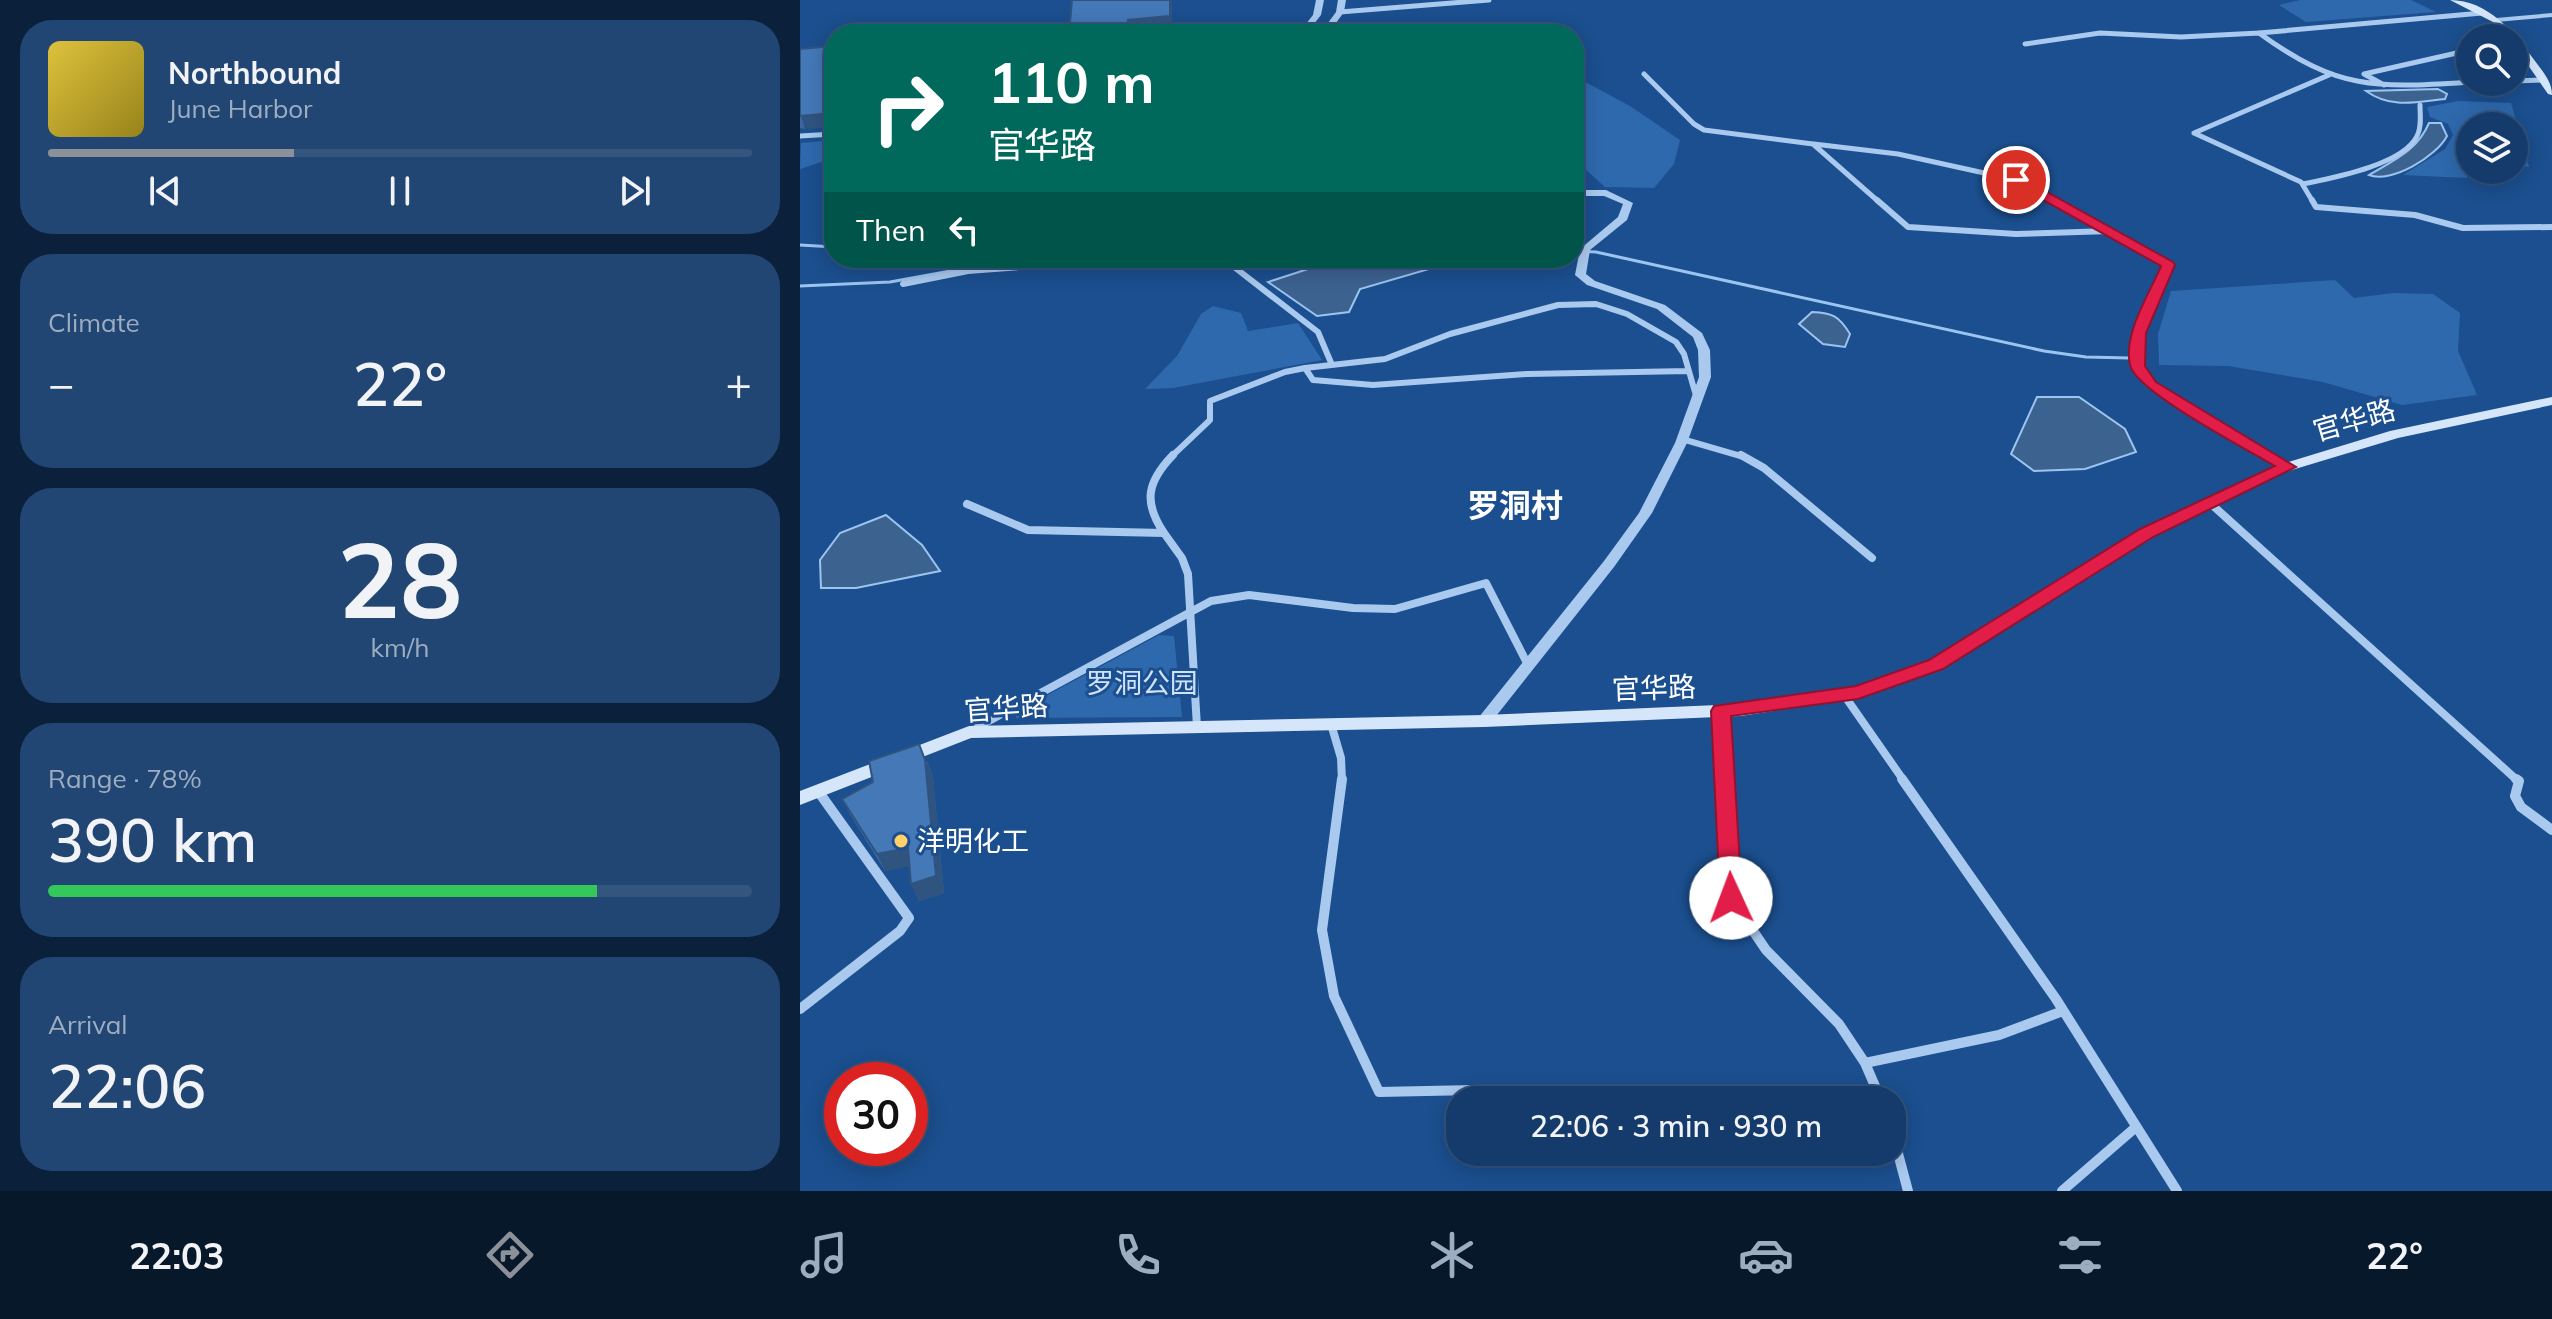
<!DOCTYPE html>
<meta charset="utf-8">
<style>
:root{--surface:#143b6b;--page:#214673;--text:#f1f3f6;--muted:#9dadc1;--line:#33557e;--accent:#8c9099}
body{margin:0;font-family:Mulish,"Noto Sans SC",sans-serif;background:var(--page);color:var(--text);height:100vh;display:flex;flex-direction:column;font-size:30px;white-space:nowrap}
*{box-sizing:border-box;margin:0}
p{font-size:26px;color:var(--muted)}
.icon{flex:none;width:44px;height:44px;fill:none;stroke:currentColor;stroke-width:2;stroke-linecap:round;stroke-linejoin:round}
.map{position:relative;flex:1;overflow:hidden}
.details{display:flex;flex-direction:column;gap:20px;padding:20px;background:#0b203b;width:800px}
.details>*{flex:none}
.banner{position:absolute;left:24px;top:24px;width:760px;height:244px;border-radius:32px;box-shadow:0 4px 20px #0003,0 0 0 2px var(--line);background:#00695c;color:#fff;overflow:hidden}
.controls{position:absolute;left:1656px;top:24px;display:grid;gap:16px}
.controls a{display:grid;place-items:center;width:72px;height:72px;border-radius:50%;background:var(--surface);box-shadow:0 4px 20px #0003,0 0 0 2px var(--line);font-size:40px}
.speed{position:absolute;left:24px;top:1062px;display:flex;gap:16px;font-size:40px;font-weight:700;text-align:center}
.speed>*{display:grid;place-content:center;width:104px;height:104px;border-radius:50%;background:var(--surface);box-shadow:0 4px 20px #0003,0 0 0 2px var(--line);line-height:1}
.speed .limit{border:12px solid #d22;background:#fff;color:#111}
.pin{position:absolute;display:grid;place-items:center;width:68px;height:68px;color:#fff;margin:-34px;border:4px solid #fff;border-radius:50%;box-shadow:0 2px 8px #0007}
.me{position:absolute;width:88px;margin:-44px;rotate:358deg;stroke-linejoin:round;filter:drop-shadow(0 0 6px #0008)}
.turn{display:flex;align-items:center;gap:28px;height:168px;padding:0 32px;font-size:36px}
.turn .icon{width:104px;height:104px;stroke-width:2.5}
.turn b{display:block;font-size:56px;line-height:68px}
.then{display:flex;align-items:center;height:76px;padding:0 32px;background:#0003;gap:16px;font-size:30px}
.big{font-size:60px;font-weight:600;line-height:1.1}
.details .widget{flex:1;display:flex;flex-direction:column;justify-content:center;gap:12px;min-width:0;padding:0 28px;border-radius:32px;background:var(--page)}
.details .dial{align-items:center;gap:0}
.dial b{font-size:104px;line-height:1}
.song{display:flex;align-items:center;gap:24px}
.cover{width:96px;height:96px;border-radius:12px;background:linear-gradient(135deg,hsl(50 70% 55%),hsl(50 70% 35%))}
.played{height:8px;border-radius:4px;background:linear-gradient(90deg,var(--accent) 35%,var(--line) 35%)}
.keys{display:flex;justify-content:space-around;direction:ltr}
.heat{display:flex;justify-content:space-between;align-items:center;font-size:44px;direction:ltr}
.charge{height:12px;border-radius:6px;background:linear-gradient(90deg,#34c759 78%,var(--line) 0)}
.trip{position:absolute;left:646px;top:1086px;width:460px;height:80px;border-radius:32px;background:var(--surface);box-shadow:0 4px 20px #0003,0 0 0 2px var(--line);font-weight:600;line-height:80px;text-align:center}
.tabs{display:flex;height:128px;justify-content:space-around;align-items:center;background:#08182b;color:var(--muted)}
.tabs .icon{width:56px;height:56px}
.tabs .on{color:var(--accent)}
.tabs b{font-size:36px;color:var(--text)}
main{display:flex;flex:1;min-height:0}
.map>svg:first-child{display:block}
.green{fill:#2e69ad}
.water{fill:#3c6290;stroke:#9cc4f0;stroke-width:2}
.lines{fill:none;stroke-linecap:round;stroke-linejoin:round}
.stream{stroke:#9cc4f0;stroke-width:3}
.minor-far3{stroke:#a9c9ee;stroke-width:5}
.minor-far2{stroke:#a9c9ee;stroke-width:6}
.minor-far1{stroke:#a9c9ee;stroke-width:8}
.minor{stroke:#a9c9ee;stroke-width:10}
.tertiary{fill:#a9c9ee;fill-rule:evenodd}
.secondary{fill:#d6e6fa;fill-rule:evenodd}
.wall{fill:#3a679d}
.shaded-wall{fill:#305480}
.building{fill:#4478b7;stroke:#305480;stroke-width:2}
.route{fill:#e11d48;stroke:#92132f;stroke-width:2}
.poi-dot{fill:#ffd166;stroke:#1b4f8f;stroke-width:3}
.labels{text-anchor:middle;stroke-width:6;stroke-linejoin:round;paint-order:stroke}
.street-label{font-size:28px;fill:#fff;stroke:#1b4f8f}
.park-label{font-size:28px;fill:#cfe3fa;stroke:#1b4f8f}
.poi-label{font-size:28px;fill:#fff;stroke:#1b4f8f;text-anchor:start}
.quarter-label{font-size:32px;font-weight:bold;fill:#fff;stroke:#1b4f8f}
</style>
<main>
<section class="details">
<div class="widget">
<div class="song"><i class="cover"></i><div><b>Northbound</b><p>June Harbor</p></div></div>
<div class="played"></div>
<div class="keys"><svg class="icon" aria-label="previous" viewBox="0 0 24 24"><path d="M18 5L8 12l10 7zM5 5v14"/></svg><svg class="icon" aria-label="pause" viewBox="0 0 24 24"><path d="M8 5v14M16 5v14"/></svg><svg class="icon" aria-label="next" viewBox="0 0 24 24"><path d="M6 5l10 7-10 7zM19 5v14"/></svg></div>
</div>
<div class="widget"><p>Climate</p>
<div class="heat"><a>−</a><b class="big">22°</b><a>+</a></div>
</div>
<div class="widget dial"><b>28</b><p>km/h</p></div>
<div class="widget"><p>Range · 78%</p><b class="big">390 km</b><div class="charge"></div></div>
<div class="widget"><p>Arrival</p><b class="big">22:06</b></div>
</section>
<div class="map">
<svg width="1752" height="1191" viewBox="0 0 1752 1191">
<rect width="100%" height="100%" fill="#1b4f8f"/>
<path class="green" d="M1500 0H1611L1636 12 1506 22 1479 5Z
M774 76 830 106 880 140 874 164 854 188 805 187 774 159Z
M1658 101 1711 103 1729 167 1714 166V126H1670L1667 178 1603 175 1645 149 1653 135 1648 124 1630 117 1627 107Z
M34 140V158L0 169 1 143Z
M1535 280 1554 298 1593 293 1633 294 1660 313 1658 351 1677 395 1602 405 1523 382 1428 366 1359 365 1358 334 1371 291Z
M413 306 441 313 448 331 498 323 522 360 373 388 345 389 377 356 401 314Z
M359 635 374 636 382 717 216 718V712Z"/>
<path class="water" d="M1638 89 1647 94 1645 99C1616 102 1591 109 1566 91Z
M1629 123H1641L1647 136C1637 156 1591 184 1569 175 1594 160 1617 151 1629 123Z
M597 259 629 269 560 289 549 312 517 316 468 282 511 268Z
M1012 312C1033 313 1039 316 1050 334L1045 347 1023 344 999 324Z
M1237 397H1279L1325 429 1336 452 1285 469 1234 471 1211 454Z
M86 515 122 545 140 571 56 588H21L20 560 40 533Z"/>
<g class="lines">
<path class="stream" d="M0 245 34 247
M774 251 796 252 1244 351 1286 357 1329 358
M188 258H233
M362 258H424
M634 258 689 266 742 258
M441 265 450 268 502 258
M0 286 90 282 211 260"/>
<path class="minor-far3" d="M540 12 689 0
M1459 33C1539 91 1576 88 1671 82
M1225 44 1300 33 1381 37 1459 33 1682 13
M844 74 894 124 904 130 1013 144 1079 202
M1714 81 1744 80
M1584 85 1564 74 1670 50
M1394 133 1501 182 1513 202
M1394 133 1529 75
M0 136 34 134
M1014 144 1098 154 1216 180 1256 202
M1503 184C1532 178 1603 165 1617 136 1622 127 1620 115 1620 105"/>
<path class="minor-far2" d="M1077 200 1108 227 1216 234 1310 231 1369 265 1339 333 1337 367 1351 385 1471 457
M1252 200 1308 230
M1512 200 1516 207 1615 215 1663 228 1752 227
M103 284 168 271 273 263H429L518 332 532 365
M505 368 585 359 650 334 758 305 796 304 827 314 876 342 884 354 897 399
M882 439 944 457
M371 457 410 420V401L485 372 505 368 513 380 573 385 727 374 889 371"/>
<path class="minor-far1" d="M941 455 964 468 1072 558
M1467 455 1488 467
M1410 503 1718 781
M167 504 228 530 364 533C343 502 347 482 373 455
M364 533 382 558 388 574 397 727
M1044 695 1104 781
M921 711 925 781
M531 724 541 758 542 781
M172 730 411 601 449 595 553 608 595 609 686 583 728 665"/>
<path class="minor" d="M542 779 522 930 534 996 579 1092 674 1090
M925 779 931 898 966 950 1039 1024 1065 1063 1081 1100
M1102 779 1256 999 1377 1191
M1716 779 1719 781 1715 796 1721 807 1752 830
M0 1009 100 931 109 918 18 791
M1065 1063 1199 1035 1263 1011
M1092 1131 1108 1191
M1262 1191 1336 1127"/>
<path class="tertiary" d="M516 0H524L521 15 506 34H498L513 15Z
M538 0H546L544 12 528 34H520L536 12Z
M1752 13V17L1696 22 1692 20 1696 18Z
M774 190H806L833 203 827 220 790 250 786 274 795 281 865 305 902 333 910 350 911 377 887 443 852 513 814 567 689 725H679L676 721 679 717 804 561 839 513 875 443 899 377 898 350 893 337 857 309 787 285 775 275 780 249 818 217 823 204 804 196H774Z"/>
<path class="secondary" d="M1650 0C1688 0 1715 33 1735 61 1743 72 1752 81 1752 95L1748 94 1714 45V38H1709L1693 22Z
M1752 397V405L1598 438 1482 473 1351 536 1142 669 1058 698 941 716 684 727 171 738 0 805V791L169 726 684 715 941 704 1056 686 1130 661 1341 530 1472 467 1590 431Z"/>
</g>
<path class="wall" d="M0 49 5 129 0 128Z
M127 761 133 777 144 893 119 901 111 884 110 866 85 871 51 816 42 799 73 782Z"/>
<path class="shaded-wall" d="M370 0H372V29L331 32V34H327L328 20Z
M34 113V127L5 129 1 116Z
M119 744 133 777 144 893 119 901 111 884Z
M108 848 116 865 85 871 77 854Z"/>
<path class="building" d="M272 0H370V16L328 20 327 34H269Z
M34 46V113L0 116V49Z
M119 744 125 760 136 876 111 884 108 848 77 854 42 799 73 782 69 761Z"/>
<path class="route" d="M1211 177H1220L1373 262 1375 265 1346 333 1345 366 1356 382 1496 467 1353 537 1143 669 1058 699 931 716 942 898 939 905 931 907 923 905 920 898 911 711 914 706 1056 686 1129 660 1340 529 1475 466C1448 450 1335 391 1330 365 1323 333 1349 295 1361 266L1211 182Z"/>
<circle class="poi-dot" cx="101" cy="841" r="8"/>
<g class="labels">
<g class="street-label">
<text transform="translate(1554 420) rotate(-16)" y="10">官华路</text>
<text transform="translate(854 688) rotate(-2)" y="10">官华路</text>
<text transform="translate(206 708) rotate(-4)" y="10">官华路</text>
</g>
<g class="park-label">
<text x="342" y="693">罗洞公园</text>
</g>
<g class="poi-label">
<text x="117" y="851">洋明化工</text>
</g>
<g class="quarter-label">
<text x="715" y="517">罗洞村</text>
</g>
</g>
</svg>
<div class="controls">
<a><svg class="icon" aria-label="search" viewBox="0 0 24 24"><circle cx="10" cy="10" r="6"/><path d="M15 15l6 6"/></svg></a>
<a><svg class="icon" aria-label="layers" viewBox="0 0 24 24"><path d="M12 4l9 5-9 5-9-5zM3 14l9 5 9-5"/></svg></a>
</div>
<div class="speed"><div class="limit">30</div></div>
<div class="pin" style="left:1216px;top:180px;background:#d93025"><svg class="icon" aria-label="arrive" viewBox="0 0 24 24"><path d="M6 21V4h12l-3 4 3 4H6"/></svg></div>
<svg class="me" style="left:931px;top:898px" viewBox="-20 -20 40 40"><circle r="19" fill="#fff"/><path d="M0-13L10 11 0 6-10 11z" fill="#e11d48"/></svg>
<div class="trip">22:06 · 3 min · 930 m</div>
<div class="banner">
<div class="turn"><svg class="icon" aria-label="right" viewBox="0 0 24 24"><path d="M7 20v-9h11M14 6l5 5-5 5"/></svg><div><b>110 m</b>官华路</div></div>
<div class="then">Then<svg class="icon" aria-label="left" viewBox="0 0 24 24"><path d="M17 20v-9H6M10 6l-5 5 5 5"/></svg></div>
</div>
</div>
</main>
<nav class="tabs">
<b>22:03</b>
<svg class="icon on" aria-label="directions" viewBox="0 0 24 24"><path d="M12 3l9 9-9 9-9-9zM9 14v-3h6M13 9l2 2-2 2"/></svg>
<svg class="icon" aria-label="music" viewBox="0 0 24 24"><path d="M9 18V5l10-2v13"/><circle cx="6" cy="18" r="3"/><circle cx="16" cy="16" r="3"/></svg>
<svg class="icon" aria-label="phone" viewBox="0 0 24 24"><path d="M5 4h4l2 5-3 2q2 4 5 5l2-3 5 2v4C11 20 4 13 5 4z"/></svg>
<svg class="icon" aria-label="climate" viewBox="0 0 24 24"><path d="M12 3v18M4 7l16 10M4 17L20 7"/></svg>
<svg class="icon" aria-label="car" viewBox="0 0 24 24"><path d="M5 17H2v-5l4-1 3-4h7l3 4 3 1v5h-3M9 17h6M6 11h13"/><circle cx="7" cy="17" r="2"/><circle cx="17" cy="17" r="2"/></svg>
<svg class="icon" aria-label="filters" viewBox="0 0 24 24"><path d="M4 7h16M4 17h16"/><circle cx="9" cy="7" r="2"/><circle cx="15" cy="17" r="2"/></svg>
<b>22°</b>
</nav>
